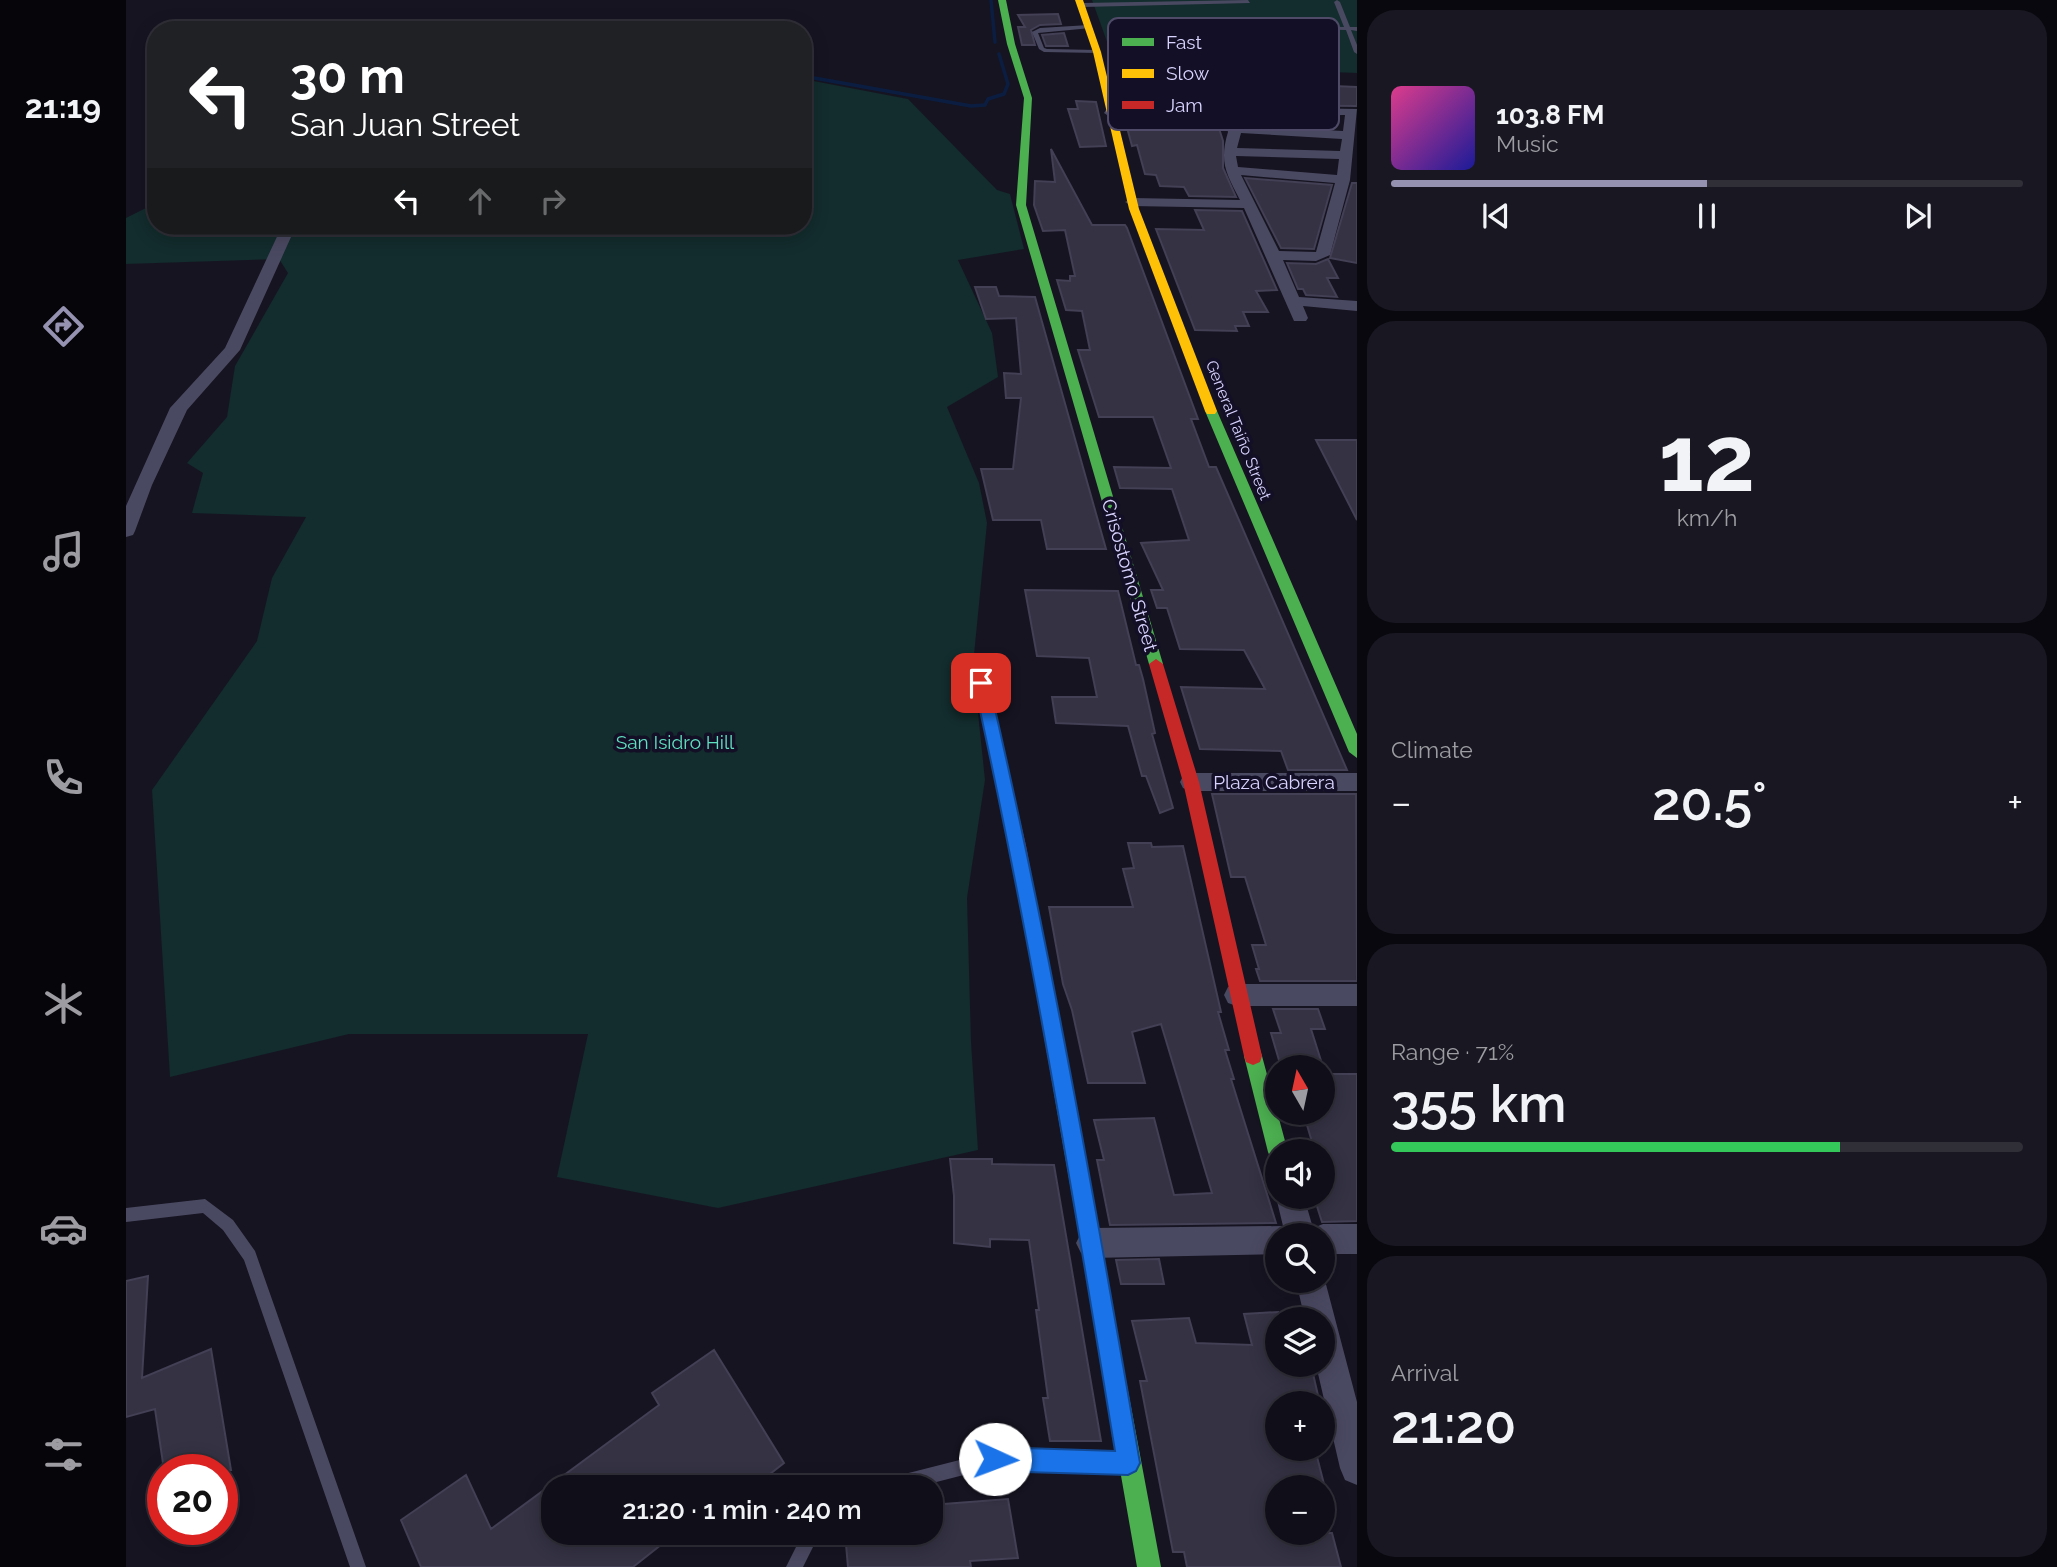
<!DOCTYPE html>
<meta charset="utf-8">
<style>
:root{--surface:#100f19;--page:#191822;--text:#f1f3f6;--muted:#9c9ca2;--line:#302f38;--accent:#9591b1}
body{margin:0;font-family:Raleway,sans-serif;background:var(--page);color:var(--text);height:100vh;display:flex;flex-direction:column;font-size:26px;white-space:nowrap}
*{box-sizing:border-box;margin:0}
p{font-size:23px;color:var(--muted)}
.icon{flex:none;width:38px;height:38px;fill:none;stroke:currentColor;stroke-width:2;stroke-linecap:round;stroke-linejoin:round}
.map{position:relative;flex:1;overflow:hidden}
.details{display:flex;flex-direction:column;gap:10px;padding:10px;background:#09080e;width:700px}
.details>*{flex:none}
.banner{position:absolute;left:21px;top:21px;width:665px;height:214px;border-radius:28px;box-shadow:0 4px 18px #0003,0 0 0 2px var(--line);background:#202124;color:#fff;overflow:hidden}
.needle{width:46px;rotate:351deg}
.controls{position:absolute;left:1139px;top:1055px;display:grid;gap:14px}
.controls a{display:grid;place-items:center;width:70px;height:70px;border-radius:50%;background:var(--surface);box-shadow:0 4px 18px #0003,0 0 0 2px var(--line);font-size:35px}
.speed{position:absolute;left:21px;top:1454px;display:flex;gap:14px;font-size:35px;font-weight:700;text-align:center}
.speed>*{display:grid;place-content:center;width:91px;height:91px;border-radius:50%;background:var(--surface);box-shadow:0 4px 18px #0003,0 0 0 2px var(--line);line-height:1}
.speed .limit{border:10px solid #d22;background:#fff;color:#111}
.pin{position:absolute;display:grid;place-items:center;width:60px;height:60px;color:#fff;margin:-30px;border-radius:14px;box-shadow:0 4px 10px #0006}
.me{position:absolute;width:77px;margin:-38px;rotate:92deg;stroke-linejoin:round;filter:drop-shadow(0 0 5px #0008)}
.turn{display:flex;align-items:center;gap:24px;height:147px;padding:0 28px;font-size:32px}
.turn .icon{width:91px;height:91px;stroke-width:2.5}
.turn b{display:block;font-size:49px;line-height:60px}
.lanes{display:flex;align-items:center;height:66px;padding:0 28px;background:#0003;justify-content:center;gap:35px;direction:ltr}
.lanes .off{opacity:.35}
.big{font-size:52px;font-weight:600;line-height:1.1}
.details .card{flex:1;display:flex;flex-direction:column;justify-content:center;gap:10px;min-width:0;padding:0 24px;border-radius:28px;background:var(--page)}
.details .dial{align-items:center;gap:0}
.dial b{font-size:91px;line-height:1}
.song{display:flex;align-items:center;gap:21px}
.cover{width:84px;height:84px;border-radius:10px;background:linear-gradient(135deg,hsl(330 70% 55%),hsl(240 70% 35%))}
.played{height:7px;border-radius:4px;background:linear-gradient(90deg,var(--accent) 50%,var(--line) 50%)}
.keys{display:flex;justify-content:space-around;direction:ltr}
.heat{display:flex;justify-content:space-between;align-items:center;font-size:38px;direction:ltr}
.charge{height:10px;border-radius:5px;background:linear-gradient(90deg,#34c759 71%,var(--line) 0)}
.trip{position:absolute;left:415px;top:1475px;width:402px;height:70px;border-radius:28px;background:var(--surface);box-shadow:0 4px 18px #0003,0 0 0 2px var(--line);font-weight:600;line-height:70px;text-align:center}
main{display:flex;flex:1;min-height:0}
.dock{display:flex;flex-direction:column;width:126px;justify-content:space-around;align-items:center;background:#06060a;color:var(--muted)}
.dock .icon{width:49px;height:49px}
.dock .selected{color:var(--accent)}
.dock b{font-size:32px;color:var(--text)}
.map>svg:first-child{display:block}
.green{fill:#132c2d}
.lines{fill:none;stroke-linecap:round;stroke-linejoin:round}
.stream{stroke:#0b1e41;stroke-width:3.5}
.building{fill:#343243;stroke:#433f54;stroke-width:2}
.lane{fill:#4a4962;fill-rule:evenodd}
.street{fill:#4a4962;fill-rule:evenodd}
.fast{fill:#4caf50;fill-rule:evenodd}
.slow{fill:#ffc107;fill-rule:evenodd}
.jam{fill:#c62828;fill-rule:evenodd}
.route{fill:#1a73e8;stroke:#114b97;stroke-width:2}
.labels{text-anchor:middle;stroke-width:7;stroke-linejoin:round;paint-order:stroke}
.far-street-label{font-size:16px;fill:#d9d4ff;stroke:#130f26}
.street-label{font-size:19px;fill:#d9d4ff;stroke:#130f26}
.park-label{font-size:19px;fill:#5fe0c0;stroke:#130f26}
.key{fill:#130f26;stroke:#4e4a67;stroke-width:2}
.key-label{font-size:19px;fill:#d9d4ff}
</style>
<main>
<nav class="dock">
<b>21:19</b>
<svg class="icon selected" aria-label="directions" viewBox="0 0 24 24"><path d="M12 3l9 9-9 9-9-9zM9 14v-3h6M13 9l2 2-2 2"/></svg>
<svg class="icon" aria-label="music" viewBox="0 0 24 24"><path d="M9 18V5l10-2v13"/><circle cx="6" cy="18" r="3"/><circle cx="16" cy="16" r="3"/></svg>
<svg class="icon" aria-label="phone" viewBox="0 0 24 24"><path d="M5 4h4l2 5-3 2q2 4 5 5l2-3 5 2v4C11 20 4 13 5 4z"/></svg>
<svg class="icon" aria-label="climate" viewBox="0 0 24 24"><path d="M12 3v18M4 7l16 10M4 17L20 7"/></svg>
<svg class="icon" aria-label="car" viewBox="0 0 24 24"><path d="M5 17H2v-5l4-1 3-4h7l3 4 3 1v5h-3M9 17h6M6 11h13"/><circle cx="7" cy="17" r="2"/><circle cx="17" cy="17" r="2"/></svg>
<svg class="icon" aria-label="filters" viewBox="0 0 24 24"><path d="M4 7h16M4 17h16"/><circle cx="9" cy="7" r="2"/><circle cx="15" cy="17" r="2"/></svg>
</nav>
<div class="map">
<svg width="1231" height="1567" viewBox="0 0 1231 1567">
<rect width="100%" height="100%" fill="#161421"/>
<path class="green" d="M966 0H1231V73L989 64Z
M677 79 782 99 871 190 884 194 898 249 832 260 866 333 872 377 821 407 853 483 861 523 847 665 859 780 841 898 845 1042 852 1150 592 1208 431 1177 462 1034H223L44 1077 26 790 131 641 146 578 180 517 66 513 77 473 61 463 101 417 109 366 162 273 153 259 0 264V218L30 203V226H677Z"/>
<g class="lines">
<path class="stream" d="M865 0 869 42
M677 76 845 106 859 105 862 99 878 94 882 84 873 54"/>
</g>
<path class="building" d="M932 14 935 24 914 25 905 30 909 45H896L892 27H899L892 15Z
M938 33 942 46H920L916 35Z
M1138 83 1231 87V106L1125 105 1116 84Z
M950 101 970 102 980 146 954 147 942 109H952Z
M1090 119 1097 141V168L1110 197 1063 196 1058 187 1034 186 1030 175 1019 174 1011 145 1006 146 999 120Z
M925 149 966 225H999L1001 228 1072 419H1065L1083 467H1090L1221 770H1162L1155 751 1074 749 1055 687 1139 689 1118 650 1054 649 1041 608H1031L1025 590H1037L1015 543 1063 540 1046 489 994 488 988 467 1045 468 1027 417H973L952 350H964L956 311 940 310 931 280 944 281V276H949L939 230 917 231 908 205 909 181 929 182Z
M1119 178 1206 185 1188 249 1155 248Z
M1226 183H1231V263L1204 258Z
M1069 210 1116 211 1151 290 1130 291 1142 312H1117L1123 326H1109L1111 331 1069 330 1030 229 1078 230Z
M1202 259 1212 278H1201L1211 297 1180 295 1177 289H1172L1161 263 1190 264Z
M849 287H870L873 296 909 297 980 549H921L915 520H867L855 469H887L895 398H880L878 373 895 374 890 318 860 319Z
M1190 440H1231V520Z
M899 590 992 591 1010 665H1013L1017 679 1029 733 1026 734 1047 808 1034 813 1020 776H1016L1002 726 930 723 926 697H971L963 658 911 656Z
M1086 794H1230L1231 981H1134L1130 969H1133L1126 945H1140L1119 877H1105Z
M1002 843H1025L1026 847 1057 846 1095 1012H1092L1103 1050H1099L1108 1079H1105L1150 1223 984 1225 971 1160H978L968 1120 1028 1118 1048 1195 1086 1193 1035 1024 1006 1032 1019 1083H962L946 1010 937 984 923 907H1007L997 869 1008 868Z
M1147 1009H1192L1199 1029H1185L1197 1067H1155L1145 1033H1155Z
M1197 1074H1231V1221L1196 1222 1188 1197H1197V1152H1189L1178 1115H1197Z
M824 1159H866V1164L928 1165 975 1441H924L917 1398H922L910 1310H913L903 1240 864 1239V1247L828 1243V1196Z
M1033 1259 1038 1284H995L990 1260Z
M22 1276 16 1378 85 1349 105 1470H38L29 1409 0 1417V1281Z
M1152 1312V1365H1185L1194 1404H1152V1449H1189L1199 1488H1152V1533H1206L1215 1567H1061L1058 1552H1047L1014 1381H1021L1006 1321 1063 1318 1070 1343 1126 1345 1118 1314Z
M588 1350 658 1463 626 1488H427V1533H550L507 1567H295L275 1520 340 1475 365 1529 533 1405 526 1393Z
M882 1499 892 1558 844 1561 845 1567H722L719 1533H805V1505Z"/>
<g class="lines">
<path class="lane" d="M1122 0 1124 3 956 7 953 5 956 3Z
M1211 0 1214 2 1224 27H1231V31L1225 30 1231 45V54L1228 52 1220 30 1133 28 1130 26 1133 24 1218 27 1208 2Z
M963 25 965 28 912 33 918 48 921 49 971 50 973 53 918 52 913 49 906 32 914 28Z
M79 1199 107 1220 129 1251 240 1567H224L118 1260 97 1230 77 1213 0 1222V1208Z
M869 1451 992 1455 997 1458 1000 1463 997 1468 992 1471 869 1467 787 1488H748L750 1483 755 1480Z
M677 1533H694L677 1567H660Z"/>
<path class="street" d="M1115 107 1231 109 1224 180 1204 255 1190 261 1157 260 1173 297 1231 301V311L1177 306 1182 318 1180 321H1168L1118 208 1006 206 999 202 1006 198 1114 200C1100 173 1093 162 1102 132L1101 129 1107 116 984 117 978 113 980 110ZM1219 115 1217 131 1117 126 1120 116ZM1115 133 1216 139 1214 151 1111 148ZM1110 156 1213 159 1211 175 1112 167ZM1115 175 1209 183 1190 252 1153 251Z
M156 226H170L114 350 61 410 26 485 9 531 7 535 0 537V506L44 408 99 348Z
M1065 773H1231V791H1065L1057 788 1054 782 1057 776Z
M1111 984H1231V1006H1111L1102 1003 1098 995 1102 987Z
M1152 1192V1197H1178L1187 1228 1197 1224H1231V1254H1197V1236H1152V1254L965 1258 955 1253 950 1243 955 1233 965 1228 1157 1226 1150 1197Z
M1197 1273 1231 1402V1485L1219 1480 1214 1468 1190 1365H1197V1320H1179L1170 1281H1197Z"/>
<path class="fast" d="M872 0H880L889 44 906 98 900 205 1037 664 1030 669 1023 664 890 205 898 98 881 44Z
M1085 407 1091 411 1231 734V758L1223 752 1079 411Z
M1127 1047 1134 1050 1136 1056 1162 1152H1152V1161L1145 1159 1142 1152 1118 1056 1120 1050Z
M936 1078 943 1081 945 1087 1035 1567H1011L927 1087 929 1081Z"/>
<path class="slow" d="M949 0H957L975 52 1013 209 1091 411 1089 414H1081L1079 411 1003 209 967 52Z"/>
<path class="jam" d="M1030 659 1037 664 1073 782 1136 1056 1134 1062 1127 1065 1120 1062 1118 1056 1057 782 1023 664Z
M855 678 862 683 900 846 945 1087 943 1093 936 1096 929 1093 927 1087 884 846 848 683Z"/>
</g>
<path class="route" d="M855 677 863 683C923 941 969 1202 1014 1463L1010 1471 1002 1475 869 1471 861 1467 858 1459 861 1451 869 1447 989 1451C947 1194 904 937 848 683Z"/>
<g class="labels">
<g class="far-street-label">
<text transform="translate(1113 430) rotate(68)" y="6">General Taiño Street</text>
</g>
<g class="street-label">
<text transform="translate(1004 575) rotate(74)" y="7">Crisostomo Street</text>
<text x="1148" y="789">Plaza Cabrera</text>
</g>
<g class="park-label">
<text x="549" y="749">San Isidro Hill</text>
</g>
</g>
<rect x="982" y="18" width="231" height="112" rx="10" class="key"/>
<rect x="996" y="38" width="32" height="8" fill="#4caf50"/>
<rect x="996" y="69" width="32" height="9" fill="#ffc107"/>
<rect x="996" y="101" width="32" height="8" fill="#c62828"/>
<g class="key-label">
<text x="1040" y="49">Fast</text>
<text x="1040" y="80">Slow</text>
<text x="1040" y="112">Jam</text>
</g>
</svg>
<div class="controls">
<a><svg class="needle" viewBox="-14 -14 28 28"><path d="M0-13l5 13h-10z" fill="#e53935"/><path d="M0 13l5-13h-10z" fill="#9c9ca2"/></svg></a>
<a><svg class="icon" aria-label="sound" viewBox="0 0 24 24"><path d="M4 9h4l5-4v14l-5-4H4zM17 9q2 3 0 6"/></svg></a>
<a><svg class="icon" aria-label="search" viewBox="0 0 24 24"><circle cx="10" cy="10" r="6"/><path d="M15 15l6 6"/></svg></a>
<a><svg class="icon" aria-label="layers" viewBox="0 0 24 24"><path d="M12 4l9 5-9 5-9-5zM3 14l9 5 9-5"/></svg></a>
<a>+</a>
<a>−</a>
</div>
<div class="speed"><div class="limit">20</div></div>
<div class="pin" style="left:855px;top:683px;background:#d93025"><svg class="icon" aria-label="arrive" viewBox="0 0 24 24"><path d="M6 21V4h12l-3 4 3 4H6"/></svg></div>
<svg class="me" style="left:869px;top:1459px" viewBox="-20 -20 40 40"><circle r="19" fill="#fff"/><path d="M0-13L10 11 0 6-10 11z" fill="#1a73e8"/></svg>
<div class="trip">21:20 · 1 min · 240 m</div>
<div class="banner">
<div class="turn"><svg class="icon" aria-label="left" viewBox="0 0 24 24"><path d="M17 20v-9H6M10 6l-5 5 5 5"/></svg><div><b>30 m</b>San Juan Street</div></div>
<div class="lanes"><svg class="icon" aria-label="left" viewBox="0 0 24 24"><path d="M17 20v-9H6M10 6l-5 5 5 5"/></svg><svg class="icon off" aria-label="ahead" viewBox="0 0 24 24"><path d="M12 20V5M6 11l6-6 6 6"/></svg><svg class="icon off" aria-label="right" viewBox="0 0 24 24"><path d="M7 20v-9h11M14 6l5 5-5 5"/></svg></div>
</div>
</div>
<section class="details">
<div class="card">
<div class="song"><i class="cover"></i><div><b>103.8 FM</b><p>Music</p></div></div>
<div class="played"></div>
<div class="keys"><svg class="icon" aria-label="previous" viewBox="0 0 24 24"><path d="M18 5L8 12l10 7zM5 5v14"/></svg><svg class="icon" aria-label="pause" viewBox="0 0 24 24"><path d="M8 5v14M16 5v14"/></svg><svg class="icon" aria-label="next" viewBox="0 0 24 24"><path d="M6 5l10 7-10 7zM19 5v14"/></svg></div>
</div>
<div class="card dial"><b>12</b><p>km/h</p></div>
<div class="card"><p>Climate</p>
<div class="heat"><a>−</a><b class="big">20.5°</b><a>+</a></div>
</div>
<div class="card"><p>Range · 71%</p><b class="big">355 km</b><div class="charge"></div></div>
<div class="card"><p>Arrival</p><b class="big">21:20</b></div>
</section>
</main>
